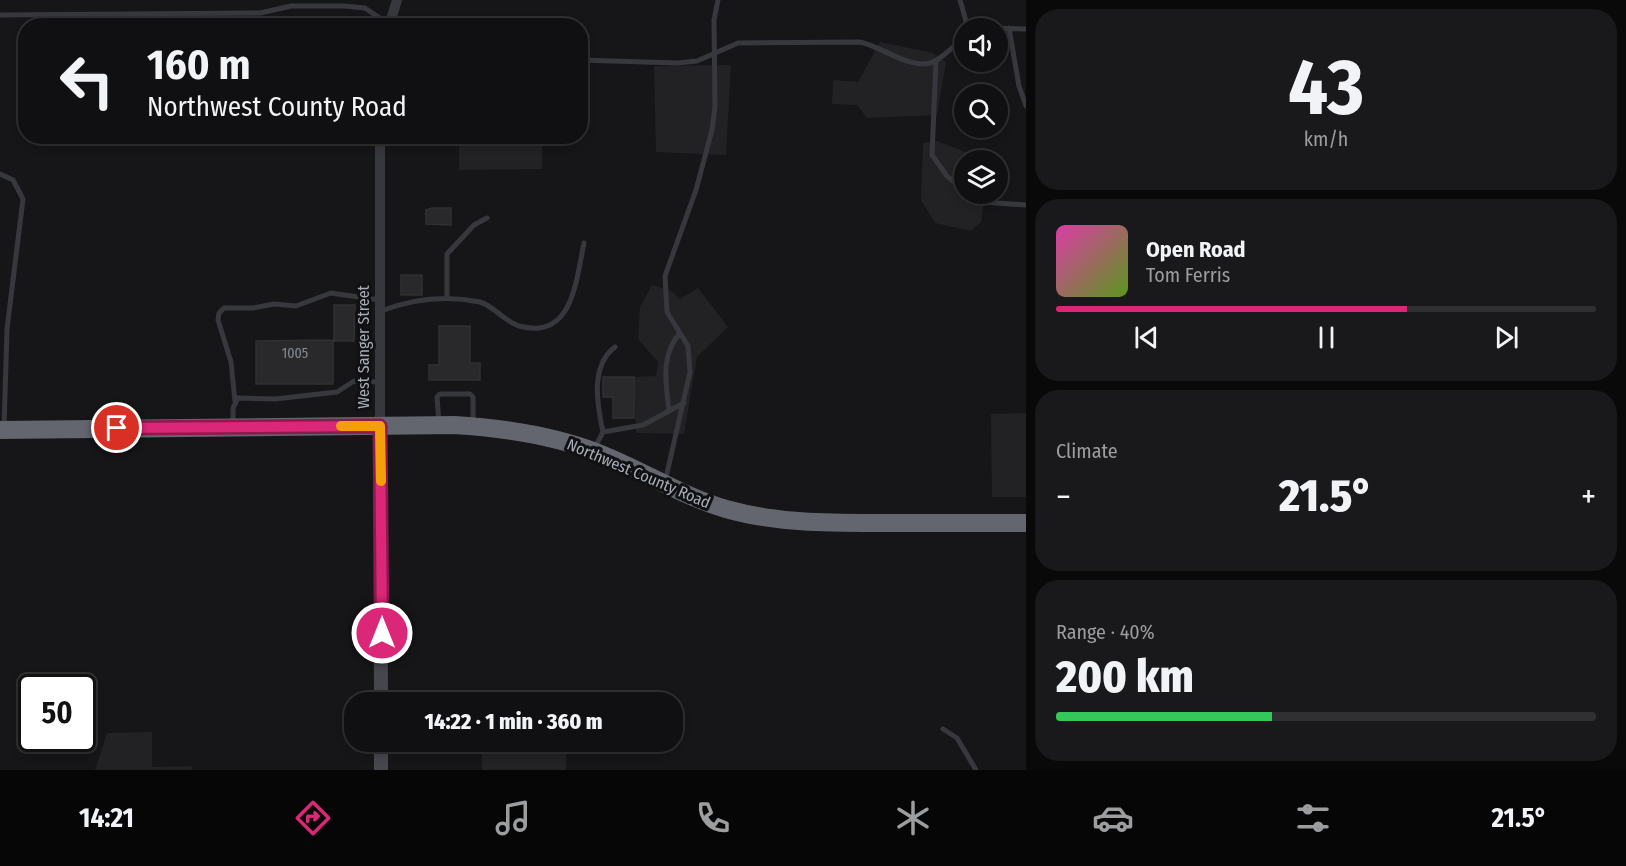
<!DOCTYPE html>
<meta charset="utf-8">
<style>
:root{--surface:#101012;--page:#19191b;--text:#f1f3f6;--muted:#9c9d9f;--line:#303032;--accent:#db2777}
body{margin:0;font-family:"Fira Sans Condensed",sans-serif;background:var(--page);color:var(--text);height:100vh;display:flex;flex-direction:column;font-size:22px;white-space:nowrap}
*{box-sizing:border-box;margin:0}
p{font-size:20px;color:var(--muted)}
.icon{flex:none;width:33px;height:33px;fill:none;stroke:currentColor;stroke-width:2;stroke-linecap:round;stroke-linejoin:round}
.map{position:relative;flex:1;overflow:hidden}
.sheet{display:flex;flex-direction:column;gap:9px;padding:9px;background:#09090a;width:600px}
.sheet>*{flex:none}
.banner{position:absolute;left:18px;top:18px;width:570px;height:126px;border-radius:24px;box-shadow:0 3px 9px #0003,0 0 0 2px var(--line);background:#101012;color:var(--text);overflow:hidden}
.tools{position:absolute;left:954px;top:18px;display:grid;gap:12px}
.tools a{display:grid;place-items:center;width:54px;height:54px;border-radius:50%;background:var(--surface);box-shadow:0 3px 9px #0003,0 0 0 2px var(--line);font-size:30px}
.speed{position:absolute;left:18px;top:674px;display:flex;gap:12px;font-size:30px;font-weight:700;text-align:center}
.speed>*{display:grid;place-content:center;width:78px;height:78px;border-radius:50%;background:var(--surface);box-shadow:0 3px 9px #0003,0 0 0 2px var(--line);line-height:1}
.speed .limit{border:3px solid #111;border-radius:9px;background:#fff;color:#111}
.pin{position:absolute;display:grid;place-items:center;width:51px;height:51px;color:#fff;margin:-26px;border:3px solid #fff;border-radius:50%;box-shadow:0 2px 6px #0007}
.me{position:absolute;width:66px;margin:-33px;rotate:0deg;stroke-linejoin:round;filter:drop-shadow(0 0 4px #0008)}
.turn{display:flex;align-items:center;gap:21px;height:126px;padding:0 30px;font-size:27px}
.turn .icon{width:78px;height:78px;stroke-width:2.5}
.turn b{display:block;font-size:42px;line-height:51px}
.big{font-size:45px;font-weight:800;line-height:1.1}
.sheet .widget{flex:1;display:flex;flex-direction:column;justify-content:center;gap:9px;min-width:0;padding:0 21px;border-radius:24px;background:var(--page)}
.sheet .dial{align-items:center;gap:0}
.dial b{font-size:78px;line-height:1}
.song{display:flex;align-items:center;gap:18px}
.cover{width:72px;height:72px;border-radius:9px;background:linear-gradient(135deg,hsl(320 70% 55%),hsl(90 70% 35%))}
.played{height:6px;border-radius:3px;background:linear-gradient(90deg,var(--accent) 65%,var(--line) 65%)}
.keys{display:flex;justify-content:space-around;direction:ltr}
.heat{display:flex;justify-content:space-between;align-items:center;font-size:33px;direction:ltr}
.charge{height:9px;border-radius:4px;background:linear-gradient(90deg,#34c759 40%,var(--line) 0)}
.trip{position:absolute;left:344px;top:692px;width:339px;height:60px;border-radius:24px;background:var(--surface);box-shadow:0 3px 9px #0003,0 0 0 2px var(--line);font-weight:800;line-height:60px;text-align:center}
.menu{display:flex;height:96px;justify-content:space-around;align-items:center;background:#060607;color:var(--muted)}
.menu .icon{width:42px;height:42px}
.menu .current{color:var(--accent)}
.menu b{font-size:27px;color:var(--text)}
main{display:flex;flex:1;min-height:0}
.map>svg:first-child{display:block}
.built{fill:#222225}
.building{fill:#29292c;stroke:#303034;stroke-width:1.5}
.lines{fill:none;stroke-linecap:round;stroke-linejoin:round}
.lane{stroke:#37383d;stroke-width:5}
.street{stroke:#37383d;stroke-width:10}
.secondary{stroke:#45474d;stroke-width:14}
.highway{stroke:#63666e;stroke-width:18}
.route-casing{stroke:#8e194d;stroke-width:15}
.route{stroke:#db2777;stroke-width:10}
.slow{stroke:#f59e0b;stroke-width:10}
.labels{text-anchor:middle;stroke-width:6;stroke-linejoin:round;paint-order:stroke}
.number-label{font-size:14px;fill:#888b94}
.street-label{font-size:16px;fill:#a8adb8;stroke:#111113}
</style>
<main>
<div class="map">
<svg width="1026" height="770" viewBox="0 0 1026 770">
<rect width="100%" height="100%" fill="#161618"/>
<path class="built" d="M880 42 933 53 946 62 937 115 867 118 857 105 832 104 833 80 858 82Z
M731 65 726 155 656 152 654 66Z
M459 137H542V169L459 170Z
M937 141 978 157 979 160H964V194H985L981 222 971 231 935 223 921 200 923 143Z
M652 285 670 290 680 299 698 288 728 327 697 357 684 434 636 433 634 377 656 376 658 362 638 339 640 307Z
M1026 413V497H992L991 414Z
M152 732V767L192 766V770H95L107 733Z
M482 747H566V770H482Z"/>
<path class="building" d="M432 208H451V225L426 224V210Z
M401 275H422V295H401Z
M334 305H355L354 341H334Z
M439 326H470V363H480V380H429V365H439Z
M333 340V384H256V341Z
M603 377H634V418H613V397H603Z"/>
<g class="lines">
<path class="lane" d="M960 0 968 28
M0 15 260 13 291 6H344L365 8 390 25
M986 28 1026 29
M1009 28 1019 86 1026 106
M580 60 677 63 697 61 738 43 859 42C881 45 913 73 935 61 946 55 955 45 964 37
M936 61 932 155 947 176 964 191
M0 174 13 180 23 199 7 329 4 428
M968 194 983 202 1026 205
M447 298V254L474 225 487 218
M381 311C412 299 446 295 480 302 494 306 505 322 519 326 573 341 576 280 584 243
M235 401 231 362 218 320 219 313 224 308H253L274 304 296 306 331 293 379 300
M669 411C666 384 660 355 680 333
M439 423 437 397 440 394H470L473 397V425
M233 425V408L238 398 275 399 337 392 354 381 380 382
M603 432C597 404 590 366 615 347
M594 449 603 432 643 425 684 403
M665 482 690 372 688 346 667 312 665 276 696 190 712 130 715 107 714 20 718 0
M943 729 957 738 976 770"/>
<path class="street" d="M389 26 397 0
M380 426V136"/>
<path class="secondary" d="M380 426 381 702
M381 770V741"/>
<path class="highway" d="M0 430 454 425C504 428 554 435 601 454 644 471 681 496 726 509 779 524 834 523 889 523 935 523 980 523 1026 523"/>
</g>
<g class="lines">
<defs>
<path id="route" d="M117 428 380 426 382 633"/>
</defs>
<use href="#route" class="route-casing"/>
<use href="#route" class="route"/>
<path class="slow" d="M341 426H380L381 481"/>
</g>
<g class="labels">
<g class="number-label">
<text x="295" y="358">1005</text>
</g>
<g class="street-label">
<text transform="translate(363 347) rotate(-90)" y="6">West Sanger Street</text>
<text transform="translate(639 473) rotate(23)" y="6">Northwest County Road</text>
</g>
</g>
</svg>
<div class="tools">
<a><svg class="icon" aria-label="sound" viewBox="0 0 24 24"><path d="M4 9h4l5-4v14l-5-4H4zM17 9q2 3 0 6"/></svg></a>
<a><svg class="icon" aria-label="search" viewBox="0 0 24 24"><circle cx="10" cy="10" r="6"/><path d="M15 15l6 6"/></svg></a>
<a><svg class="icon" aria-label="layers" viewBox="0 0 24 24"><path d="M12 4l9 5-9 5-9-5zM3 14l9 5 9-5"/></svg></a>
</div>
<div class="speed"><div class="limit">50</div></div>
<div class="pin" style="left:117px;top:428px;background:#d93025"><svg class="icon" aria-label="arrive" viewBox="0 0 24 24"><path d="M6 21V4h12l-3 4 3 4H6"/></svg></div>
<svg class="me" style="left:382px;top:633px" viewBox="-20 -20 40 40"><circle r="17" fill="#db2777" stroke="#fff" stroke-width="3"/><path d="M0-11L8 9 0 5-8 9z" fill="#fff"/></svg>
<div class="trip">14:22 · 1 min · 360 m</div>
<div class="banner">
<div class="turn"><svg class="icon" aria-label="left" viewBox="0 0 24 24"><path d="M17 20v-9H6M10 6l-5 5 5 5"/></svg><div><b>160 m</b>Northwest County Road</div></div>
</div>
</div>
<section class="sheet">
<div class="widget dial"><b>43</b><p>km/h</p></div>
<div class="widget">
<div class="song"><i class="cover"></i><div><b>Open Road</b><p>Tom Ferris</p></div></div>
<div class="played"></div>
<div class="keys"><svg class="icon" aria-label="previous" viewBox="0 0 24 24"><path d="M18 5L8 12l10 7zM5 5v14"/></svg><svg class="icon" aria-label="pause" viewBox="0 0 24 24"><path d="M8 5v14M16 5v14"/></svg><svg class="icon" aria-label="next" viewBox="0 0 24 24"><path d="M6 5l10 7-10 7zM19 5v14"/></svg></div>
</div>
<div class="widget"><p>Climate</p>
<div class="heat"><a>−</a><b class="big">21.5°</b><a>+</a></div>
</div>
<div class="widget"><p>Range · 40%</p><b class="big">200 km</b><div class="charge"></div></div>
</section>
</main>
<nav class="menu">
<b>14:21</b>
<svg class="icon current" aria-label="directions" viewBox="0 0 24 24"><path d="M12 3l9 9-9 9-9-9zM9 14v-3h6M13 9l2 2-2 2"/></svg>
<svg class="icon" aria-label="music" viewBox="0 0 24 24"><path d="M9 18V5l10-2v13"/><circle cx="6" cy="18" r="3"/><circle cx="16" cy="16" r="3"/></svg>
<svg class="icon" aria-label="phone" viewBox="0 0 24 24"><path d="M5 4h4l2 5-3 2q2 4 5 5l2-3 5 2v4C11 20 4 13 5 4z"/></svg>
<svg class="icon" aria-label="climate" viewBox="0 0 24 24"><path d="M12 3v18M4 7l16 10M4 17L20 7"/></svg>
<svg class="icon" aria-label="car" viewBox="0 0 24 24"><path d="M5 17H2v-5l4-1 3-4h7l3 4 3 1v5h-3M9 17h6M6 11h13"/><circle cx="7" cy="17" r="2"/><circle cx="17" cy="17" r="2"/></svg>
<svg class="icon" aria-label="filters" viewBox="0 0 24 24"><path d="M4 7h16M4 17h16"/><circle cx="9" cy="7" r="2"/><circle cx="15" cy="17" r="2"/></svg>
<b>21.5°</b>
</nav>
